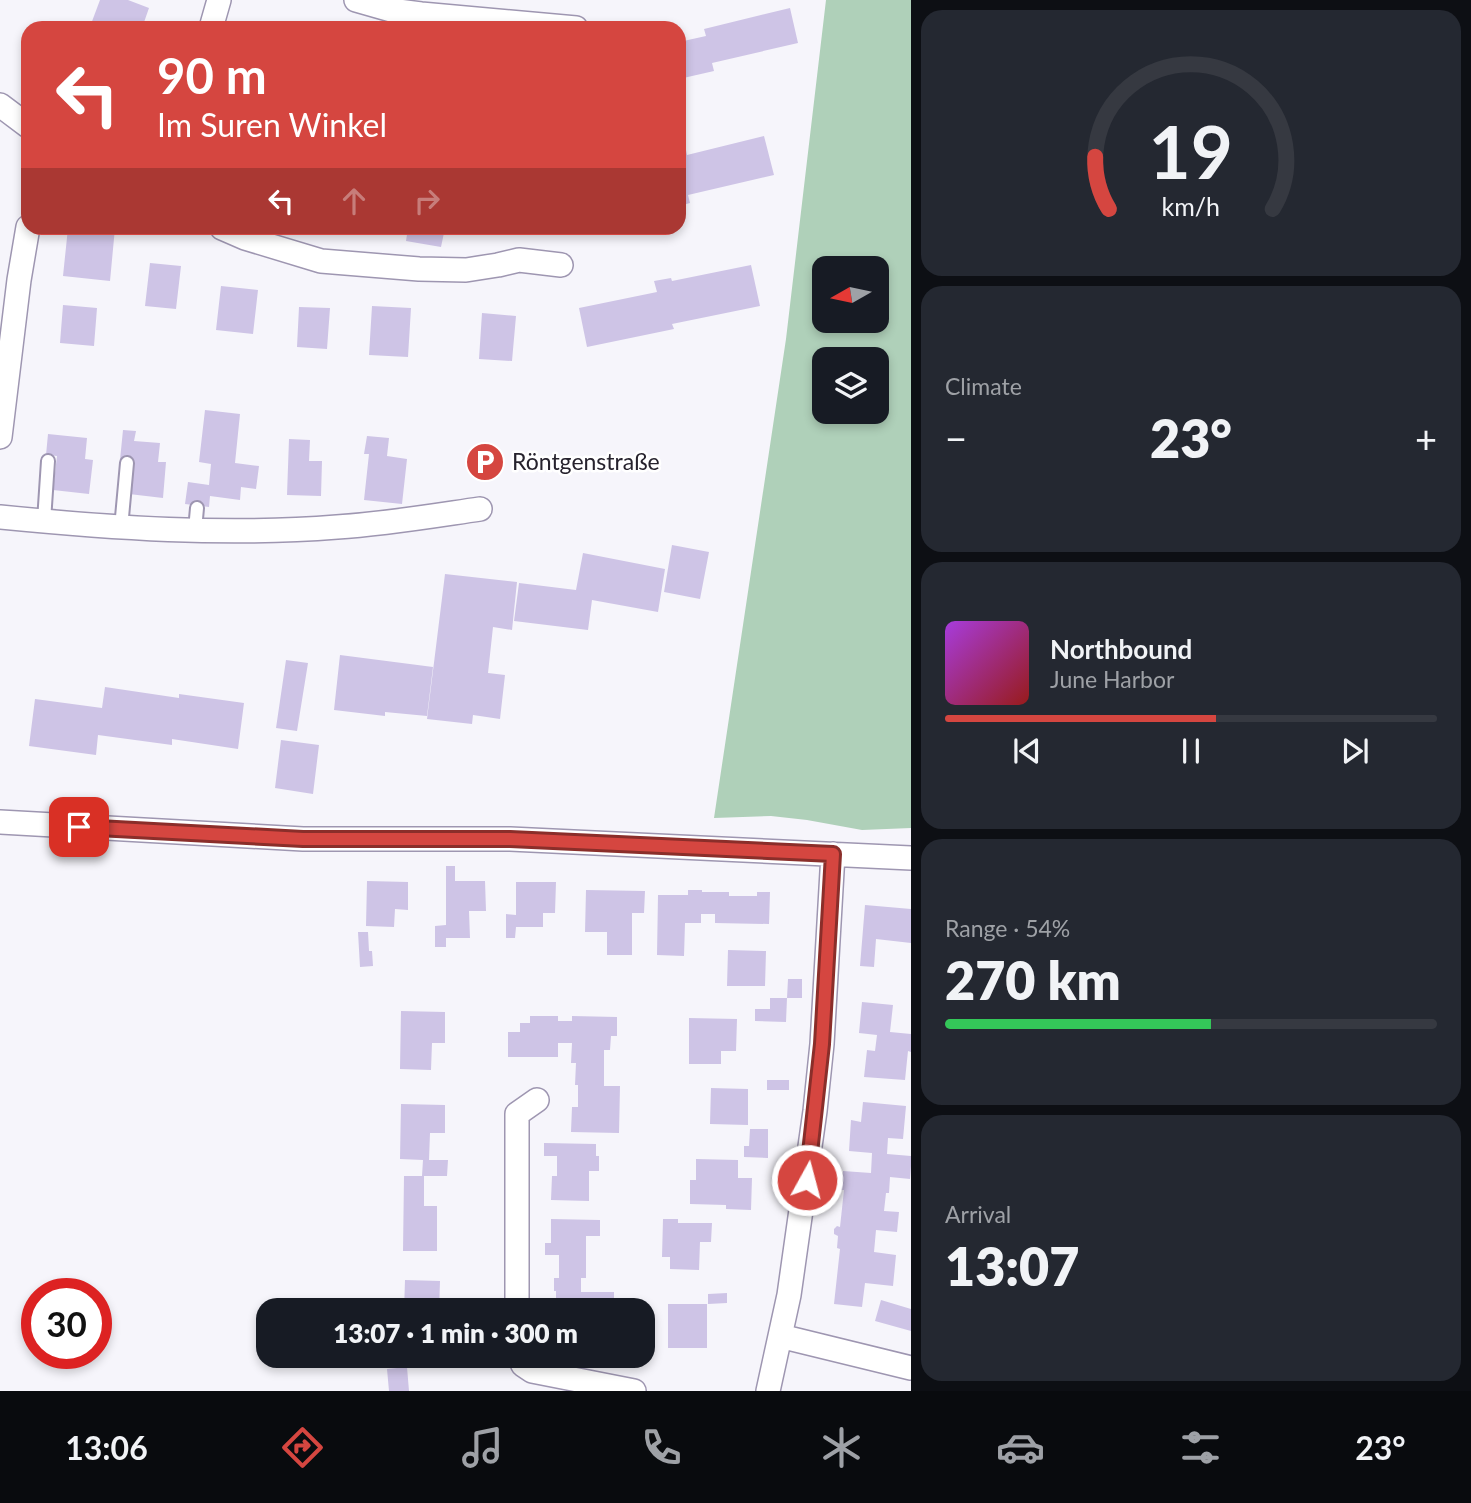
<!DOCTYPE html>
<meta charset="utf-8">
<style>
:root{--surface:#171b24;--page:#242831;--text:#f1f3f6;--muted:#9ea1a6;--line:#363941;--accent:#d54640}
body{margin:0;font-family:Lato,sans-serif;background:var(--page);color:var(--text);height:100vh;display:flex;flex-direction:column;font-size:26px;white-space:nowrap}
*{box-sizing:border-box;margin:0}
p{font-size:23px;color:var(--muted)}
.icon{flex:none;width:38px;height:38px;fill:none;stroke:currentColor;stroke-width:2;stroke-linecap:round;stroke-linejoin:round}
.map{position:relative;flex:1;overflow:hidden}
.panel{display:flex;flex-direction:column;gap:10px;padding:10px;background:#0d0f14;width:560px}
.panel>*{flex:none}
.top-card{position:absolute;left:21px;top:21px;width:665px;height:214px;border-radius:21px;box-shadow:0 4px 10px #0003;background:#d54640;color:#fff;overflow:hidden}
.needle{width:46px;rotate:261deg}
.tools{position:absolute;left:812px;top:256px;display:grid;gap:14px}
.tools a{display:grid;place-items:center;width:77px;height:77px;border-radius:14px;background:var(--surface);box-shadow:0 4px 10px #0003;font-size:35px}
.speed{position:absolute;left:21px;top:1278px;display:flex;gap:14px;font-size:35px;font-weight:700;text-align:center}
.speed>*{display:grid;place-content:center;width:91px;height:91px;border-radius:50%;background:var(--surface);box-shadow:0 4px 10px #0003;line-height:1}
.speed .limit{border:10px solid #d22;background:#fff;color:#111}
.pin{position:absolute;display:grid;place-items:center;width:60px;height:60px;color:#fff;margin:-30px;border-radius:14px;box-shadow:0 4px 10px #0006}
.me{position:absolute;width:77px;margin:-38px;rotate:7deg;stroke-linejoin:round;filter:drop-shadow(0 0 5px #0008)}
.turn{display:flex;align-items:center;gap:24px;height:147px;padding:0 21px;font-size:32px}
.turn .icon{width:91px;height:91px;stroke-width:2.5}
.turn b{display:block;font-size:49px;line-height:60px}
.lanes{display:flex;align-items:center;height:66px;padding:0 21px;background:#0003;justify-content:center;gap:35px;direction:ltr}
.lanes .off{opacity:.35}
.big{font-size:52px;font-weight:800;line-height:1.1}
.panel .card{flex:1;display:flex;flex-direction:column;justify-content:center;gap:10px;min-width:0;padding:0 24px;border-radius:21px;background:var(--page)}
.panel .dial{align-items:center;gap:0}
.dial svg{height:182px;overflow:visible;fill:none;stroke:var(--line);stroke-width:7;stroke-linecap:round;text-anchor:middle}
.dial text{fill:var(--text);stroke:none}
.song{display:flex;align-items:center;gap:21px}
.cover{width:84px;height:84px;border-radius:10px;background:linear-gradient(135deg,hsl(280 70% 55%),hsl(0 70% 35%))}
.played{height:7px;border-radius:4px;background:linear-gradient(90deg,var(--accent) 55%,var(--line) 55%)}
.keys{display:flex;justify-content:space-around;direction:ltr}
.heat{display:flex;justify-content:space-between;align-items:center;font-size:38px;direction:ltr}
.charge{height:10px;border-radius:5px;background:linear-gradient(90deg,#34c759 54%,var(--line) 0)}
.trip{position:absolute;left:256px;top:1298px;width:399px;height:70px;border-radius:21px;background:var(--surface);box-shadow:0 4px 10px #0003;font-weight:800;line-height:70px;text-align:center}
.dock{display:flex;height:112px;justify-content:space-around;align-items:center;background:#090b0e;color:var(--muted)}
.dock .icon{width:49px;height:49px}
.dock .current{color:var(--accent)}
.dock b{font-size:32px;color:var(--text)}
main{display:flex;flex:1;min-height:0}
.map>svg:first-child{display:block}
.forest{fill:#afd0b9;fill-rule:evenodd}
.building{fill:#cec4e6}
.lines{fill:none;stroke-linecap:round;stroke-linejoin:round}
.lane-casing{stroke:#9e96b1;stroke-width:16}
.street-casing{stroke:#9e96b1;stroke-width:26}
.lane{stroke:#fff;stroke-width:12}
.street{stroke:#fff;stroke-width:23}
.route-casing{stroke:#8a2e2a;stroke-width:18}
.route{stroke:#d54640;stroke-width:12}
.labels{text-anchor:middle;stroke-width:5;stroke-linejoin:round;paint-order:stroke}
.poi-label{font-size:23px;fill:#26222d;stroke:#fff;text-anchor:start}
</style>
<main>
<div class="map">
<svg width="911" height="1391" viewBox="0 0 911 1391">
<rect width="100%" height="100%" fill="#f6f5fb"/>
<path class="forest" d="M826 0H911V828L862 830 807 820 771 816 714 818 786 339ZM824 268H877V320H824ZM824 359H877V411H824Z"/>
<path class="building" d="M100 0H128L149 8 142 28H101L91 24Z
M790 8 798 43 712 63 714 71 679 79V42L706 36 704 29Z
M764 136 774 175 688 195 690 203 679 206V152L686 150 687 155Z
M68 228H115L110 281 63 276Z
M408 228H445L441 247 406 241Z
M150 263 181 266 176 309 145 306Z
M751 265 760 306 672 324 674 329 587 347 579 308 657 292 654 281 671 278 672 281Z
M221 286 258 290 253 334 216 330Z
M63 305 97 308 94 346 60 343Z
M372 306 411 308 408 357 369 355Z
M299 307 330 308 327 349 297 347Z
M482 313 516 316 512 361 479 359Z
M205 410 240 414 235 463 259 466 256 489 241 487 240 500 210 496 209 507 185 504 188 482 209 485 211 464 199 462Z
M123 430 136 431 134 441 160 443 158 462H166L163 498 129 494 133 461 120 460Z
M48 434 87 438 85 459 93 460 89 494 53 490 57 456 46 455Z
M367 436 389 438 387 456 407 459 402 504 364 500 369 454H364Z
M289 439 310 440 309 461H322L321 496 287 495Z
M672 545 709 552 700 599 664 592Z
M583 553 665 569 658 612 592 600 588 630 514 621 519 583 576 590Z
M445 574 517 582 512 630 493 627 488 673 505 675 500 719 473 715 472 724 427 719Z
M340 655 433 667 427 716 385 712V716L334 710Z
M286 660 308 663 297 731 276 728Z
M105 687 179 698V694L244 703 238 749 172 739V745L98 735 96 755 29 746 35 699 102 708Z
M281 740 319 745 313 794 275 788Z
M446 866H455V881H485L486 911H469L470 938H446V947H435V926L446 925Z
M367 881 408 882V910L395 909 394 927 366 926Z
M516 882H556L555 913H543V927H516L515 938H506V914L516 915Z
M586 890 645 891 644 913H632V955H607V932H585Z
M688 890H702V892H729V896H757V892H770L769 924 715 923V914H701V923H685L684 956 657 955 658 895H688Z
M865 905 911 909V943L876 939 874 967 860 966Z
M358 932H368L369 951H372L373 966 360 967Z
M728 950 766 951 765 986H727Z
M788 979H802V998H787L786 1022 755 1021V1009H770V998H787Z
M862 1002 893 1005 890 1032 911 1034V1052L908 1051 905 1080 864 1077 867 1050 875 1051 877 1035 859 1033Z
M401 1011 445 1012V1043H432L431 1070 400 1069Z
M530 1016H558V1021H572V1016L617 1017V1036H611L610 1050H604V1086H620L619 1133 571 1132 572 1107H578V1085H575L576 1063H571L572 1043H558V1057H508V1032H520V1023H530Z
M689 1018 737 1019 736 1051H721V1064H689Z
M767 1080H789V1090H767Z
M711 1088 748 1089V1125L710 1124Z
M863 1102 906 1106 903 1139 888 1138 887 1154 911 1156V1166L910 1179 890 1177 889 1193H886L884 1211 899 1212 897 1232 876 1230 874 1252 896 1255 893 1286 865 1283 862 1307 834 1304 840 1249 837 1248 838 1236 834 1234V1229L837 1226 840 1227 844 1190H841L843 1171 871 1173 872 1153 849 1151 851 1120 861 1122Z
M401 1104 445 1105V1133H430L429 1160H448L447 1176H424V1206H437V1251H403L404 1176H422L423 1160 400 1159Z
M750 1129H768V1158L744 1157V1146H749Z
M544 1143 596 1144V1156H599V1171H589V1201L551 1200 552 1176H557V1156H544Z
M696 1159 738 1160V1178H752L751 1210 726 1209V1205L690 1204V1180H696Z
M551 1219 600 1220V1236H586V1278H581V1292H614V1311H556V1291H554V1278H559V1255H545V1243H551Z
M663 1219H678V1223H712L711 1242H700L699 1270 670 1269V1257H662Z
M405 1280 440 1281 439 1311H404Z
M727 1293V1303L708 1304V1294Z
M881 1300 911 1309V1331L875 1321Z
M668 1304H707V1348H668Z
M420 1356H504V1364L462 1363 421 1366Z
M407 1367 409 1391H389L387 1369Z"/>
<g class="lines">
<defs>
<path id="lane" d="M44 521 48 461
M121 528 127 463
M195 530 197 508"/>
<path id="street" d="M356 0 391 10 421 14 576 28
M211 28 219 0
M0 105 28 126
M222 228 245 238 321 261 419 269 466 270 498 265 519 260 561 265
M0 437 19 280 28 227
M0 517C112 528 225 536 337 527 385 524 432 516 480 509
M0 822 303 839H510L911 858
M517 1311V1114L537 1100
M780 1336 911 1368
M519 1356 523 1365 532 1371 634 1391
M768 1391 789 1295 815 1111 822 1044 833 854"/>
</defs>
<use href="#lane" class="lane-casing"/>
<use href="#street" class="street-casing"/>
<use href="#lane" class="lane"/>
<use href="#street" class="street"/>
</g>
<g class="lines">
<defs>
<path id="route" d="M79 827 303 839H510L833 854 822 1044 807 1180"/>
</defs>
<use href="#route" class="route-casing"/>
<use href="#route" class="route"/>
</g>
<defs>
<symbol id="parking-disc" viewBox="-11 -11 22 22"><circle r="9.5" fill="#d54640" stroke="#fff"/><path d="M-3.5-5.5H1a3.5 3.5 0 0 1 0 7H-1V5.5H-3.5ZM-1-3.4V-.6H.8a1.4 1.4 0 0 0 0-2.8Z" fill="#fff"/></symbol>
</defs>
<g fill-rule="evenodd">
<use href="#parking-disc" x="463" y="440" width="44" height="44"/>
</g>
<g class="labels">
<g class="poi-label">
<text x="512" y="470">Röntgenstraße</text>
</g>
</g>
</svg>
<div class="tools">
<a><svg class="needle" viewBox="-14 -14 28 28"><path d="M0-13l5 13h-10z" fill="#e53935"/><path d="M0 13l5-13h-10z" fill="#9ea1a6"/></svg></a>
<a><svg class="icon" aria-label="layers" viewBox="0 0 24 24"><path d="M12 4l9 5-9 5-9-5zM3 14l9 5 9-5"/></svg></a>
</div>
<div class="speed"><div class="limit">30</div></div>
<div class="pin" style="left:79px;top:827px;background:#d93025"><svg class="icon" aria-label="arrive" viewBox="0 0 24 24"><path d="M6 21V4h12l-3 4 3 4H6"/></svg></div>
<svg class="me" style="left:807px;top:1180px" viewBox="-20 -20 40 40"><circle r="17" fill="#d54640" stroke="#fff" stroke-width="3"/><path d="M0-11L8 9 0 5-8 9z" fill="#fff"/></svg>
<div class="trip">13:07 · 1 min · 300 m</div>
<div class="top-card">
<div class="turn"><svg class="icon" aria-label="left" viewBox="0 0 24 24"><path d="M17 20v-9H6M10 6l-5 5 5 5"/></svg><div><b>90 m</b>Im Suren Winkel</div></div>
<div class="lanes"><svg class="icon" aria-label="left" viewBox="0 0 24 24"><path d="M17 20v-9H6M10 6l-5 5 5 5"/></svg><svg class="icon off" aria-label="ahead" viewBox="0 0 24 24"><path d="M12 20V5M6 11l6-6 6 6"/></svg><svg class="icon off" aria-label="right" viewBox="0 0 24 24"><path d="M7 20v-9h11M14 6l5 5-5 5"/></svg></div>
</div>
</div>
<section class="panel">
<div class="card dial"><svg viewBox="0 0 100 80">
<path d="M14 69A42 42 0 1 1 86 69"/>
<path d="M14 69A42 42 0 0 1 8 46" stroke="#d54640"/>
<text x="50" y="56" font-size="32" font-weight="700">19</text>
<text x="50" y="72" font-size="11">km/h</text>
</svg></div>
<div class="card"><p>Climate</p>
<div class="heat"><a>−</a><b class="big">23°</b><a>+</a></div>
</div>
<div class="card">
<div class="song"><i class="cover"></i><div><b>Northbound</b><p>June Harbor</p></div></div>
<div class="played"></div>
<div class="keys"><svg class="icon" aria-label="previous" viewBox="0 0 24 24"><path d="M18 5L8 12l10 7zM5 5v14"/></svg><svg class="icon" aria-label="pause" viewBox="0 0 24 24"><path d="M8 5v14M16 5v14"/></svg><svg class="icon" aria-label="next" viewBox="0 0 24 24"><path d="M6 5l10 7-10 7zM19 5v14"/></svg></div>
</div>
<div class="card"><p>Range · 54%</p><b class="big">270 km</b><div class="charge"></div></div>
<div class="card"><p>Arrival</p><b class="big">13:07</b></div>
</section>
</main>
<nav class="dock">
<b>13:06</b>
<svg class="icon current" aria-label="directions" viewBox="0 0 24 24"><path d="M12 3l9 9-9 9-9-9zM9 14v-3h6M13 9l2 2-2 2"/></svg>
<svg class="icon" aria-label="music" viewBox="0 0 24 24"><path d="M9 18V5l10-2v13"/><circle cx="6" cy="18" r="3"/><circle cx="16" cy="16" r="3"/></svg>
<svg class="icon" aria-label="phone" viewBox="0 0 24 24"><path d="M5 4h4l2 5-3 2q2 4 5 5l2-3 5 2v4C11 20 4 13 5 4z"/></svg>
<svg class="icon" aria-label="climate" viewBox="0 0 24 24"><path d="M12 3v18M4 7l16 10M4 17L20 7"/></svg>
<svg class="icon" aria-label="car" viewBox="0 0 24 24"><path d="M5 17H2v-5l4-1 3-4h7l3 4 3 1v5h-3M9 17h6M6 11h13"/><circle cx="7" cy="17" r="2"/><circle cx="17" cy="17" r="2"/></svg>
<svg class="icon" aria-label="filters" viewBox="0 0 24 24"><path d="M4 7h16M4 17h16"/><circle cx="9" cy="7" r="2"/><circle cx="15" cy="17" r="2"/></svg>
<b>23°</b>
</nav>
